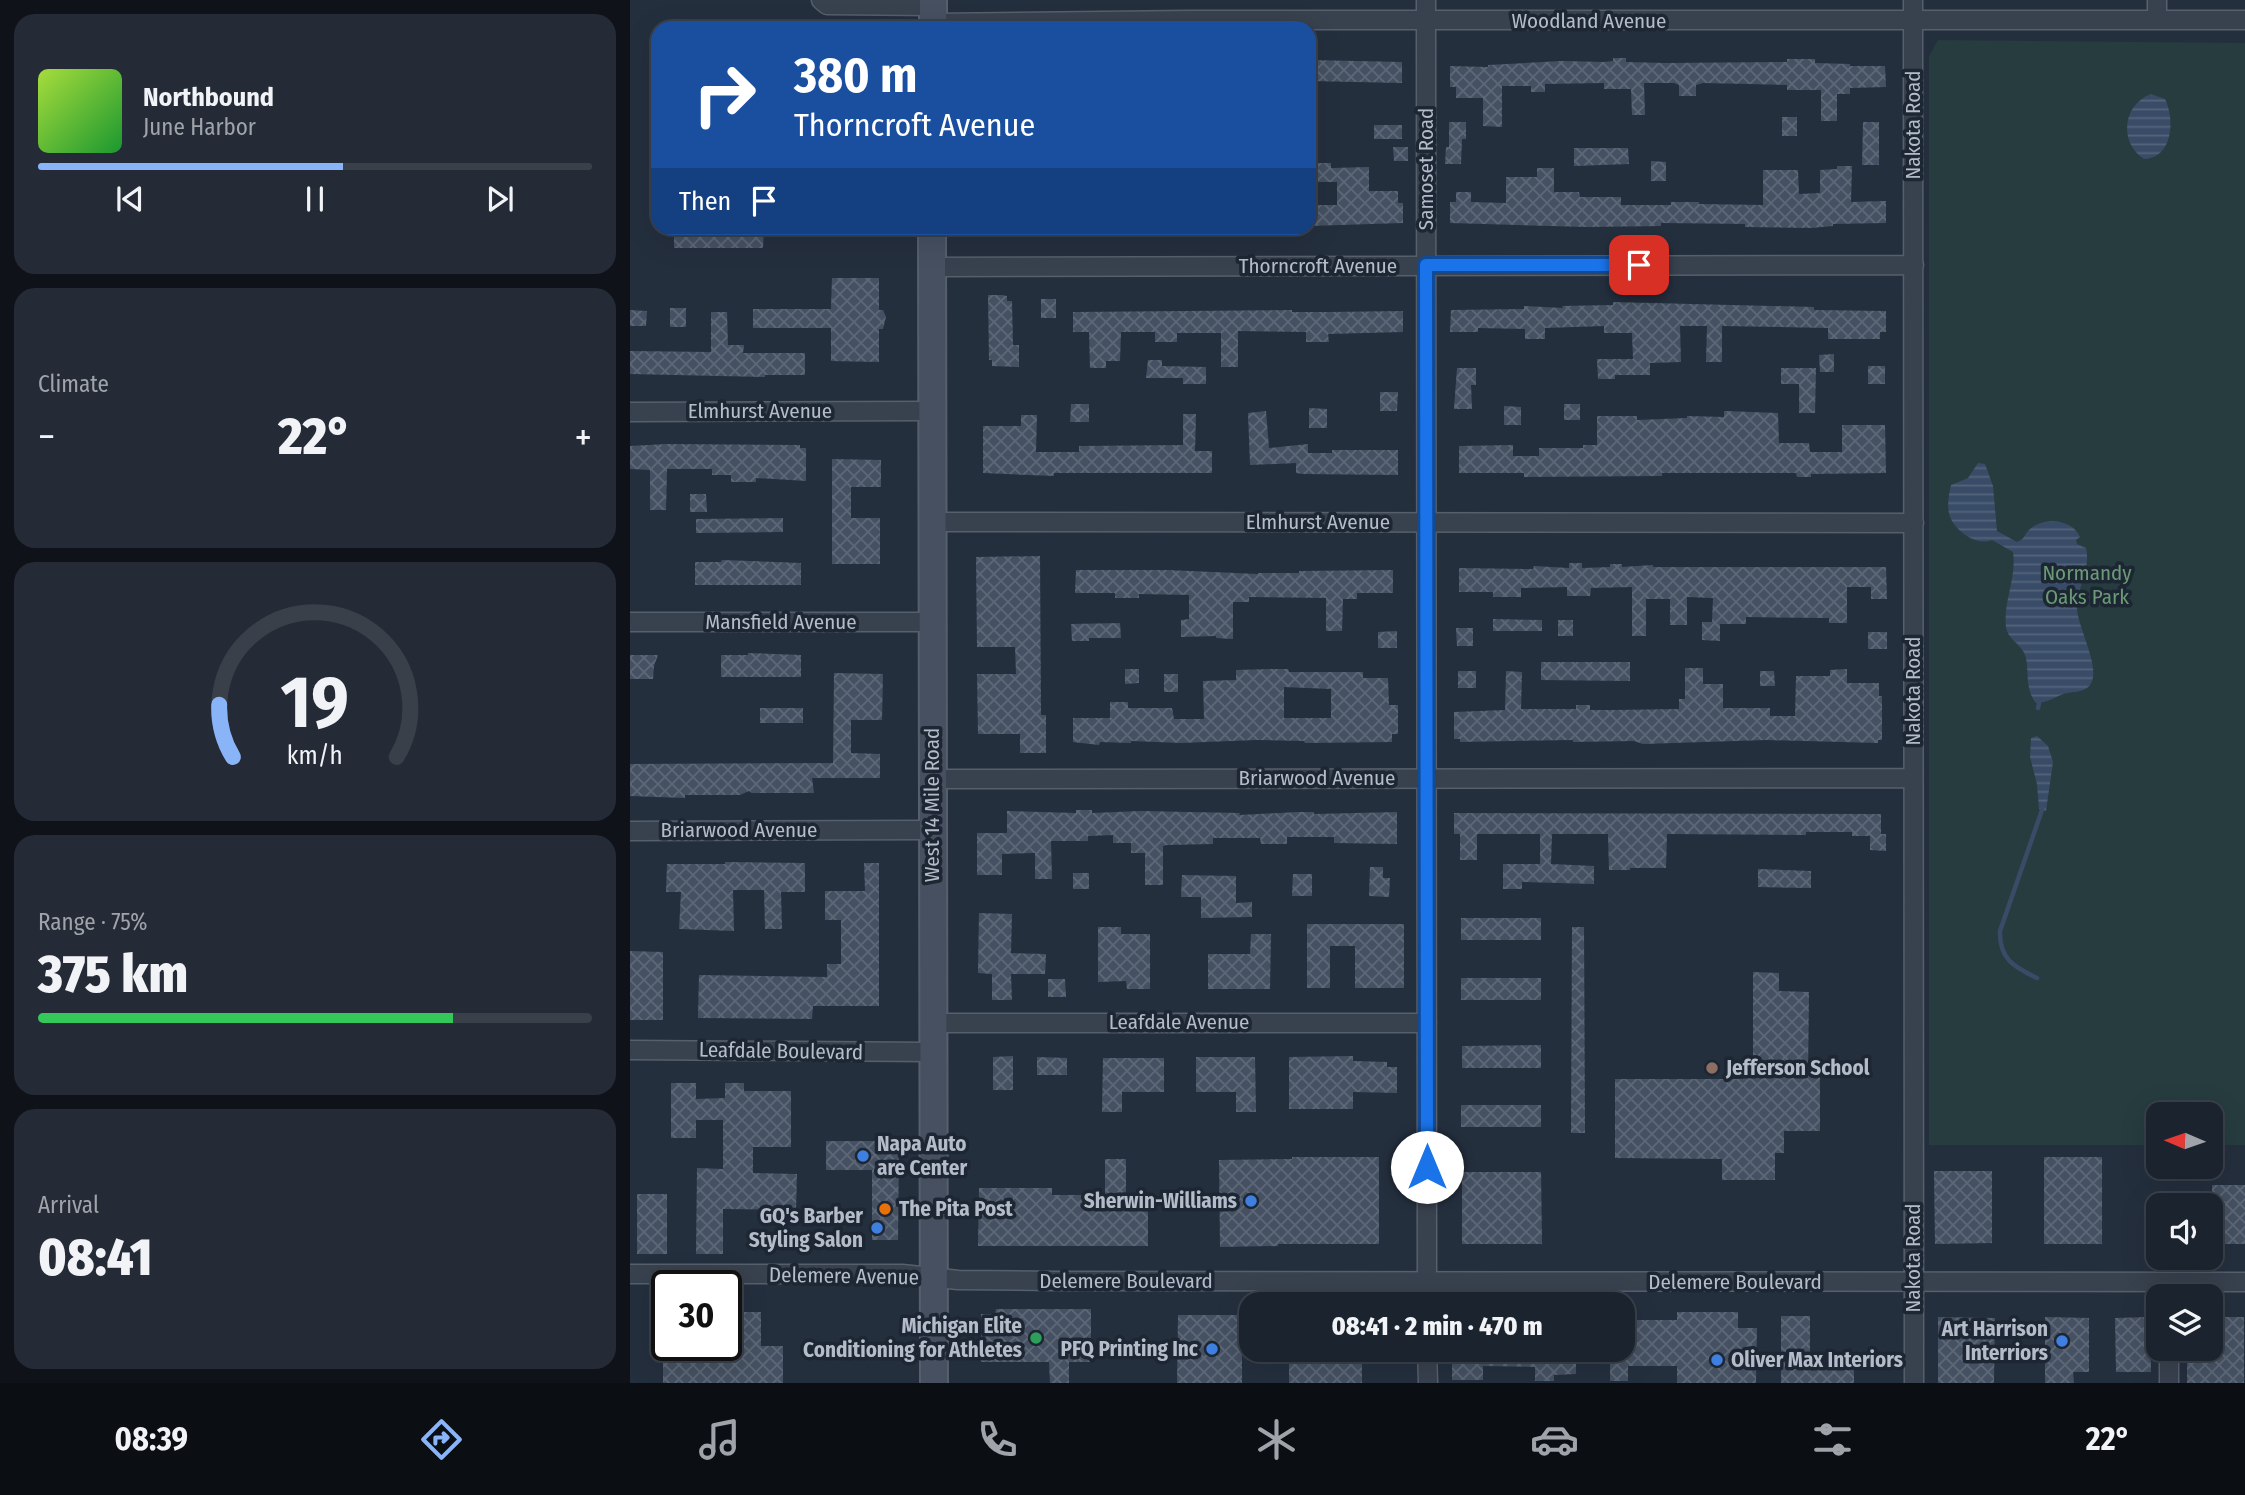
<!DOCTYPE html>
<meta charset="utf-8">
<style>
:root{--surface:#1b232e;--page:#242b36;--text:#f1f3f6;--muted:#a0a4aa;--line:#39404a;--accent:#8ab4f8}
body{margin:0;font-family:"Fira Sans Condensed",sans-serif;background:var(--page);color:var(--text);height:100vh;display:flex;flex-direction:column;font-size:26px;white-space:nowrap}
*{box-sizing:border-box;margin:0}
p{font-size:23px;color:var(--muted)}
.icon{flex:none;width:38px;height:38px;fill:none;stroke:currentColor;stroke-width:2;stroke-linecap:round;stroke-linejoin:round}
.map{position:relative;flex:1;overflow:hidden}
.sheet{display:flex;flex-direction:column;gap:14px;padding:14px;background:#0f1319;width:630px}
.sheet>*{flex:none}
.hud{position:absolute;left:21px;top:21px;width:665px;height:214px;border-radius:21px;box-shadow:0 7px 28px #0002,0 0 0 2px var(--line);background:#1a4fa0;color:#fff;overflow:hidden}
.needle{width:46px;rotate:272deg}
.controls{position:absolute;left:1516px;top:1102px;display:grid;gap:14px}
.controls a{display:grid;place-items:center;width:77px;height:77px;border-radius:14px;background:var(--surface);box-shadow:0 7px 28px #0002,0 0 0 2px var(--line);font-size:35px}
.speed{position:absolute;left:21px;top:1270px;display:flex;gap:14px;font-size:35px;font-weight:700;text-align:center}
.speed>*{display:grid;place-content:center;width:91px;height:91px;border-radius:50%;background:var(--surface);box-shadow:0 7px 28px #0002,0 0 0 2px var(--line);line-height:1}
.speed .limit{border:4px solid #111;border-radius:10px;background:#fff;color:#111}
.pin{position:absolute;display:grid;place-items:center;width:60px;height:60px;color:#fff;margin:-30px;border-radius:14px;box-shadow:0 4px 10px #0006}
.me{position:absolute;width:77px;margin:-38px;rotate:0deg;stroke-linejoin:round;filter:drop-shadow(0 0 5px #0008)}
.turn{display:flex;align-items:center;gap:24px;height:147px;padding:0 28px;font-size:32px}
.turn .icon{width:91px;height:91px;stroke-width:2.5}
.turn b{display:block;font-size:49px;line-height:60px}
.then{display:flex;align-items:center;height:66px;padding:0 28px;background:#0003;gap:14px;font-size:26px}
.big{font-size:52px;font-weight:800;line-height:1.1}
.sheet .card{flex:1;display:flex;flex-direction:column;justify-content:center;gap:10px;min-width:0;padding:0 24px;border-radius:21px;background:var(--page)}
.sheet .dial{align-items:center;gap:0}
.dial svg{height:182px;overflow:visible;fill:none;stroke:var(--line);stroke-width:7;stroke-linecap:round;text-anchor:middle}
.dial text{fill:var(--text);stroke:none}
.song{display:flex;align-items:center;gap:21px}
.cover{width:84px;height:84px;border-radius:10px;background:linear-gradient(135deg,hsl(80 70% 55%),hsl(130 70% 35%))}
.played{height:7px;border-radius:4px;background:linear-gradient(90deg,var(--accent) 55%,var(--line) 55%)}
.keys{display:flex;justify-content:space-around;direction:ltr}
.heat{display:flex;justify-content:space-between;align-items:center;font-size:38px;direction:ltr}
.charge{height:10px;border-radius:5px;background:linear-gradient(90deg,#34c759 75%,var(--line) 0)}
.trip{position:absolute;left:609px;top:1292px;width:396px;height:70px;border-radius:21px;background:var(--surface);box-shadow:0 7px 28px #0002,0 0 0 2px var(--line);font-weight:800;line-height:70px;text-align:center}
.tab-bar{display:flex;height:112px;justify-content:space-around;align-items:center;background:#0b0e12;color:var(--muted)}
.tab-bar .icon{width:49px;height:49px}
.tab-bar .on{color:var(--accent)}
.tab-bar b{font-size:32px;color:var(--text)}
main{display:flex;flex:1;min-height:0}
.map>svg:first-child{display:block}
.green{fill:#263c3f}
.water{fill:url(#water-rules)}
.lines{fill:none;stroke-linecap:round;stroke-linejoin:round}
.stream{stroke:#394c67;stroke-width:4.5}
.building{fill:url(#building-cross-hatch);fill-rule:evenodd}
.street-casing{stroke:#565f6c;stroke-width:21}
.secondary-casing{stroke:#565f6c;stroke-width:30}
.street{stroke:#38414e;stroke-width:18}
.secondary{stroke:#465061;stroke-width:26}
.route-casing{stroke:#114b97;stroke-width:18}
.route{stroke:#1a73e8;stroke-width:12}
.education-dot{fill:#8d6e63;stroke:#1d2633;stroke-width:2.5}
.shop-dot{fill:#3f7fe0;stroke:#1d2633;stroke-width:2.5}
.food-dot{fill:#e8710a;stroke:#1d2633;stroke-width:2.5}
.leisure-dot{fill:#2e9e5b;stroke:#1d2633;stroke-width:2.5}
.labels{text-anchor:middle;stroke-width:7;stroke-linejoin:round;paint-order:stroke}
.street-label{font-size:21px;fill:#b4bcc9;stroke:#1d2633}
.park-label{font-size:21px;fill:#6b9a76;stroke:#1d2633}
.poi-label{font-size:21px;font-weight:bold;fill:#b4bcc9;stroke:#1d2633;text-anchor:end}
</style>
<main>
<section class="sheet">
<div class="card">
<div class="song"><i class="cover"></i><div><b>Northbound</b><p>June Harbor</p></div></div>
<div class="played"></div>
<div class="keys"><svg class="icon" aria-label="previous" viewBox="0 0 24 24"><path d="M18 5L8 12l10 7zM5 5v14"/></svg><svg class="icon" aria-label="pause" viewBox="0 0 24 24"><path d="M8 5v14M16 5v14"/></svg><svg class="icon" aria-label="next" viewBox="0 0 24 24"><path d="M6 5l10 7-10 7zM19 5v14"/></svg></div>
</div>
<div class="card"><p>Climate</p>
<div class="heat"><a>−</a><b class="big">22°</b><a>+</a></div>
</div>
<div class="card dial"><svg viewBox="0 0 100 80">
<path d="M14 69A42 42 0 1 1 86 69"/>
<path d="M14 69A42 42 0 0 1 8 46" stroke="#8ab4f8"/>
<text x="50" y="56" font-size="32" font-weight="700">19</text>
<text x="50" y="72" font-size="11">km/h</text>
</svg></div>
<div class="card"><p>Range · 75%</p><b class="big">375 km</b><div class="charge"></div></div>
<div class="card"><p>Arrival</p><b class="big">08:41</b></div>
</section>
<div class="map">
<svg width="1615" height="1383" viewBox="0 0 1615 1383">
<defs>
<pattern id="water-rules" width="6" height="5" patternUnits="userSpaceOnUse" patternTransform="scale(1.75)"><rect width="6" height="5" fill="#394c67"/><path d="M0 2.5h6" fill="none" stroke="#53647b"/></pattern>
<pattern id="building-cross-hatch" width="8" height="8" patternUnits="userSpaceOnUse" patternTransform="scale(1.75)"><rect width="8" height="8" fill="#455162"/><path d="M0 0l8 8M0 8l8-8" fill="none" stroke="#5d6877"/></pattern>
</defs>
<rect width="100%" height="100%" fill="#242f3e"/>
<path class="green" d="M1308 40 1615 43V1145H1580V1115H1528V1145H1299V56Z"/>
<path class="water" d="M1521 94 1535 99C1545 119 1543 158 1514 159 1489 143 1492 105 1521 94Z
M1348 463 1355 464 1363 486 1367 531 1387 542C1395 539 1394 535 1399 530 1413 516 1443 519 1450 537L1446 540 1447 544 1456 548C1461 568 1448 586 1447 606 1446 627 1476 674 1457 688 1451 692 1444 692 1437 693 1426 696 1417 703 1406 703 1395 689 1399 675 1396 658 1393 644 1378 641 1376 627 1373 601 1387 578 1383 552L1362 540C1346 547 1322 529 1319 513 1317 504 1319 494 1321 485L1338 478Z
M1407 736 1418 746 1423 762 1416 811 1409 809 1407 784 1400 757 1401 738Z"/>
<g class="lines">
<path class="stream" d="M1408 708 1409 703
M1407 978C1384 967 1369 959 1370 931L1412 810"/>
</g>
<path class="building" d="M983 58H996V62L1035 63 1157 62V59H1185V63L1220 64V66H1255L1256 87 1220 88V94H1207V121H1191V90H1157V85L1073 83 1066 85V96H1049V85L1044 83H1014L1015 115H1002L1001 89H974V83L915 84V92H901V86H872V127L853 126V98H826V87H820V66L858 67V65L932 61 974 62 983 61Z
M679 60 772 62V83L679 81Z
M1152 117H1167V136H1152Z
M819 122H836V139H832L831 164H815L816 147H819Z
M1233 122H1249V165H1232Z
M744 125H772V139H744Z
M763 147H778V161H764Z
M944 148H998L999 164 944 166Z
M1021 161 1036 162V181H1021Z
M684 163H701V168L739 167V191H768V203H773V223L679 226V205H707V182H684Z
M1207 166H1222L1221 202 1256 201V223L1203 224V226L1181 228 1115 227V224L1031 223V226L957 227 820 223V202H826V192H841V202L876 203V177H907V168H924V192H949L950 197H991V205H1041V202H1069V204L1133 205V170H1168L1169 194 1190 193V170L1207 169Z
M44 228H134L133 248H44Z
M202 278H249V310H253L256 317 253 329H249V362L201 361V328H123V309H201Z
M358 295H372L377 296V301H382L383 345H389V367L362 366V360H359Z
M411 299H426V318H411Z
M983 302 1184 307V310L1256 311V332H1250V339H1198V328L1092 326V362H1076L1077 326H1050L1051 362 1020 363V375H985V379H968L967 359H1003L1002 333H974V326L915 328V339H895V329L848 328V332H820L821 310 894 309V306L933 308 932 306 983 305Z
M40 308H56V327H40Z
M0 310 17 311 16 326H0Z
M662 310V312H698L773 311V332L698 334 699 342H676V332L608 331V367H591V333H547V342H525V332H491L490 361H476V368H460L459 332H443V312Z
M81 312H97L98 345H114L113 353H175V375H135V377L0 374V351L81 352Z
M1204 354V372H1190L1189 355Z
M518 360H532V366L576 367V384H553V378H516Z
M1238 366H1255V384H1238Z
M827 368H846V385H841L842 409H824Z
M1151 368H1186L1185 413H1169V384H1151Z
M750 392H768L767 411H750Z
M441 404H459V422H440Z
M934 404H950V420H934Z
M874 406 891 407V425H874Z
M679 408 697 409V428H679Z
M636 411 639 448 678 444V453H702V450H768V475L674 474 666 473V463L620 465 618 413Z
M1094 411 1148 413 1149 443H1179L1180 452H1212V425H1255L1256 473 1181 474V477H1167L1166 473H1032V476L894 477V473H829V446L883 445V456H909V448H953V445H967V416H1007V420L1057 418V416L1094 417Z
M553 414H566L565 451H582V473H424V476L353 473V426H391V415H407L406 452H449V446L553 445Z
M37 444 170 445V448H176V481L126 478V482H101V475H82V469H37L36 510H20V470L0 469V446Z
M202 459 251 460V487H221V518H250V564H202Z
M60 494H76L77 512H60Z
M153 518V532L66 533V519Z
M410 556 411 715H416V753H390V734H348L347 674H386L385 647H347L346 557Z
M92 560 171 563V585H65V562H91Z
M939 563H952V568L980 567V564H992V567L1023 565V567H1256L1257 599H1241V587H1217V623H1199V618L1116 617V624H1090V641L1072 640V622H1082L1083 598 1057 597V625H1040V599H1016V636H1002V587L961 588 960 596H937V587L891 588V597H863V592H829V568L903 569 904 566 939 568Z
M446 570H537L628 574V573H669V571L763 570V593H727V599H713L712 631H696V598L619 597V602H603V639L586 638V636L551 637V620L559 619V595L509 594V598H485V593H445Z
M863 619 912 620V631H863Z
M928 620H943V636H928Z
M490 623 491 638H459V641H442L441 624Z
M826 628H843V646H827Z
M767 631V648H748V632Z
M1238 632H1257V649H1238Z
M118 653 171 655V677H91V655H118Z
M0 655H28L24 666 23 679H0Z
M911 662H1000V681L911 680Z
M1055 668H1073V684H1093V708H1140V716H1165L1166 676H1200V670L1217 669V683H1249V696H1252V740H1248V743L1136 740 1013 744 1004 741 943 742V740L830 742V739H824V712L875 710 876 671 892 672 891 709H946V705H960V710H984L1049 709V699H1055Z
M495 669H509V683L495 684Z
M643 669H658L659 672H733V678H758L759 705H768V734H762V742L675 743 674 741 626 740 551 743 501 741V743L470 742 469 745 443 742V718H480V702H498V708H542L544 719H574L573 681 606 680V670ZM654 687 701 689V718H654Z
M828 671H846V688H828Z
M1130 671H1144L1145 686H1130Z
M204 673 253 674 252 720H221V753L250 754V778H182L184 793H122L119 791 110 795H55V798L0 796V764L203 763Z
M534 674H548V692H534Z
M130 708H173V723H130Z
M446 810H462V813L511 811 610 813 609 815 667 812H684V814L767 812V844L704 843V837H657V844H631L630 838H583V844L537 845 533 846V885H515V853H501V843H483V835L458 836V841H421L422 879H405V853L372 854V875H347V833H377V811L446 813Z
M824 813 1251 814V834H1256V851L1240 850V836H1222V832H1176V835L1037 834 1036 868H1000V870H979L978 834H922L921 864 964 866V884L892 882V889H873V864H910V834H847V860H830V834H824Z
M95 862 175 863V892H151L152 929H135L134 890H103L104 931 49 929 51 892H36L37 864H95Z
M234 863H249V1006H183L182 1019 68 1018 69 975 197 977V964H211V920H195V891H235Z
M740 867H753V878H760L759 897 739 896Z
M1128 869 1181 871V888L1128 887Z
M443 873H459V889H443Z
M663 874H682V896H662Z
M552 875 606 876V903L622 902V917L571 918V897H551Z
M349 913 382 914 381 953 416 954 415 974H381L382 1000H362V974L348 973Z
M831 918H911V940H831Z
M677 924H774V988H725V946H700V988H677Z
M468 927H491V934H520V989H497L496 981 468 982Z
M942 927H954L955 1133H941Z
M621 934H641L640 989H578V954H620Z
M0 951 33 952V1020H0Z
M1123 972 1149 973V991L1179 992 1178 1075H1190V1131H1154V1153H1145V1180H1092V1159L985 1158V1079H1113L1114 1073H1123Z
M831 978H911V1000H831Z
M418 979H435L436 997H418Z
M911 1045V1068H832V1046Z
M383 1056V1090H363V1057Z
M723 1056V1061L757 1062V1067H767V1093L723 1092V1109H659V1057Z
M407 1057 437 1058V1075H407Z
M566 1057H625L626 1112H606V1092H566Z
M473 1058H534V1092H492V1112H472Z
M41 1083H66V1099L95 1098V1083H114V1091H161V1147H123V1173L167 1174 166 1210 93 1209V1254H66L67 1168 93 1169V1120H66V1138H41Z
M831 1105H911V1127H831Z
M196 1141H269L268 1240H242V1170H196Z
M662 1157H749V1244H648V1246L590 1247 589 1160 662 1159Z
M1414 1157H1472V1244H1414Z
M475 1159H496V1196H518V1246H348L349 1188H422V1195H475Z
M1304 1171H1362V1243L1305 1244Z
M832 1172H911L912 1244H832Z
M1582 1185H1615V1244H1595V1203H1582Z
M7 1194H37V1254H7Z
M366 1309H461V1362H439V1383H420L419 1362H351V1314H365Z
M102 1312H131V1346H153V1383H33V1346H102Z
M1047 1312H1108V1328H1127L1126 1383H1047V1366H998V1381H980V1363L946 1364V1374L924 1375V1381H905V1367L853 1366V1380H822V1349H992V1320H1047Z
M548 1315H612V1383H547Z
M1151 1316H1180V1364H1224V1383H1151Z
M1308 1317 1365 1318 1364 1383H1308Z
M1415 1317 1459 1318V1372H1443L1444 1383H1415Z
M1520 1317 1521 1372H1486L1485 1318Z
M1580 1317H1614V1383H1557V1349H1580Z
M659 1349H732V1383H659Z"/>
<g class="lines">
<defs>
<path id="street" d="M191 0 197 5 303 6
M796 0 797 1304
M1283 0 1284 1383
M1527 0V20
M303 23 558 20H1615
M302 267 1284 265
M0 412 302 411
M302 522 1284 523
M0 622H302
M302 779 1282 778
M0 831 302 830
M302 1023H797
M0 1050 302 1052
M0 1274H272L328 1280 425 1281 1615 1282
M797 1349 798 1383
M1539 1349V1383"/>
<path id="secondary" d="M303 28V0
M302 228 304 1383"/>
</defs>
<use href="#street" class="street-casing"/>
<use href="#secondary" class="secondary-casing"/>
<use href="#street" class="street"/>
<use href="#secondary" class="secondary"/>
</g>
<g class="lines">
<defs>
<path id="route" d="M797 1167 796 265H1009"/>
</defs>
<use href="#route" class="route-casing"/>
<use href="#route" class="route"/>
</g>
<circle class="education-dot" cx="1082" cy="1068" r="7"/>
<g class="shop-dot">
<circle cx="233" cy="1156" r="7"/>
<circle cx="621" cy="1201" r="7"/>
<circle cx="247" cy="1228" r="7"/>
<circle cx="1432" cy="1341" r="7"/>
<circle cx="582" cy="1349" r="7"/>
<circle cx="1087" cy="1360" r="7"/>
</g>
<circle class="food-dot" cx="255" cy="1209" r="7"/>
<circle class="leisure-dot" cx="406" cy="1338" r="7"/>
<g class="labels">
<g class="street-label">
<text x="959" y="28">Woodland Avenue</text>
<text transform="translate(1283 125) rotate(-90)" y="7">Nakota Road</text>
<text transform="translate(796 169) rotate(-90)" y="7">Samoset Road</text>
<text x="688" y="273">Thorncroft Avenue</text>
<text x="130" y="418">Elmhurst Avenue</text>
<text x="688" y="529">Elmhurst Avenue</text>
<text x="151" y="629">Mansfield Avenue</text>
<text transform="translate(1283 691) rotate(-90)" y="7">Nakota Road</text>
<text x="687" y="785">Briarwood Avenue</text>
<text transform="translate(302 805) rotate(-90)" y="7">West 14 Mile Road</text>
<text x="109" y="837">Briarwood Avenue</text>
<text x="549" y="1029">Leafdale Avenue</text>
<text transform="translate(151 1051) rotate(1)" y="7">Leafdale Boulevard</text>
<text transform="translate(1283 1258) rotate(-90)" y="7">Nakota Road</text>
<text transform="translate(214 1276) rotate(1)" y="7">Delemere Avenue</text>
<text x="496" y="1288">Delemere Boulevard</text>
<text x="1105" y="1289">Delemere Boulevard</text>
</g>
<g class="park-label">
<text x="1457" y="580">Normandy<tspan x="1457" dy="24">Oaks Park</tspan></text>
</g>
<g class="poi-label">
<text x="1096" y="1075" text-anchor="start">Jefferson School</text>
<text x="247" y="1151" text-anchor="start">Napa Auto<tspan x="247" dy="24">are Center</tspan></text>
<text x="607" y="1208">Sherwin-Williams</text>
<text x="269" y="1216" text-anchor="start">The Pita Post</text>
<text x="233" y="1223">GQ's Barber<tspan x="233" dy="24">Styling Salon</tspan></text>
<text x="392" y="1333">Michigan Elite<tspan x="392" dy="24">Conditioning for Athletes</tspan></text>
<text x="1418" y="1336">Art Harrison<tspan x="1418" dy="24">Interriors</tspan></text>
<text x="568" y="1356">PFQ Printing Inc</text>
<text x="1101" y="1367" text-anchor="start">Oliver Max Interiors</text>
</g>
</g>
</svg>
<div class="controls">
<a><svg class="needle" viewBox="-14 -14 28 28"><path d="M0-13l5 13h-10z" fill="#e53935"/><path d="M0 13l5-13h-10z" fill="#a0a4aa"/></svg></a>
<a><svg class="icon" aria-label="sound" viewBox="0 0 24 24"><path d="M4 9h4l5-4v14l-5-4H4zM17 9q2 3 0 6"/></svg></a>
<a><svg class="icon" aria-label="layers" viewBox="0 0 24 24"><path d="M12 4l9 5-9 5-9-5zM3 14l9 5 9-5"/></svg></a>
</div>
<div class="speed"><div class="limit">30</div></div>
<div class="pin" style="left:1009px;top:265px;background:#d93025"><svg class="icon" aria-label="arrive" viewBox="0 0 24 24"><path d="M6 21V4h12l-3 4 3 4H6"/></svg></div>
<svg class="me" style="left:797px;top:1167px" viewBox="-20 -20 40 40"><circle r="19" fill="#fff"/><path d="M0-13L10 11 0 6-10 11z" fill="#1a73e8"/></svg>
<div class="trip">08:41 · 2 min · 470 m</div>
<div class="hud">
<div class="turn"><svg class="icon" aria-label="right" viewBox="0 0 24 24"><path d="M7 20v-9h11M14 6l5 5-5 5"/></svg><div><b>380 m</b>Thorncroft Avenue</div></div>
<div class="then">Then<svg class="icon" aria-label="arrive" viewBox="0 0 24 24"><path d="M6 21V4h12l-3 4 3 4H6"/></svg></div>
</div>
</div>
</main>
<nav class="tab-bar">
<b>08:39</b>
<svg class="icon on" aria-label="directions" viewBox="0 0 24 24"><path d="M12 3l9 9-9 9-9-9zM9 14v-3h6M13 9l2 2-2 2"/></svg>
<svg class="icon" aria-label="music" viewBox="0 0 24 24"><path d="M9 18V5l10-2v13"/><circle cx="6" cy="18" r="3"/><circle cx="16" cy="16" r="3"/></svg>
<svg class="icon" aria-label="phone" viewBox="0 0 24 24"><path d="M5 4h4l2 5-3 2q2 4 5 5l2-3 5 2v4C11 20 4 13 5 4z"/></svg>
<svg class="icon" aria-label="climate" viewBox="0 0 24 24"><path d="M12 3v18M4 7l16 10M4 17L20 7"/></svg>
<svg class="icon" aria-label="car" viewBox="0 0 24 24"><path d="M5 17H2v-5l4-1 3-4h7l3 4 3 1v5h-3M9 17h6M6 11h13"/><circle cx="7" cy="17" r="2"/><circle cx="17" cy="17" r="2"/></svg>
<svg class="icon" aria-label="filters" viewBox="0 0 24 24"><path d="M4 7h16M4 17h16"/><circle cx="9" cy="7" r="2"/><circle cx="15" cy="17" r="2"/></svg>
<b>22°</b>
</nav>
